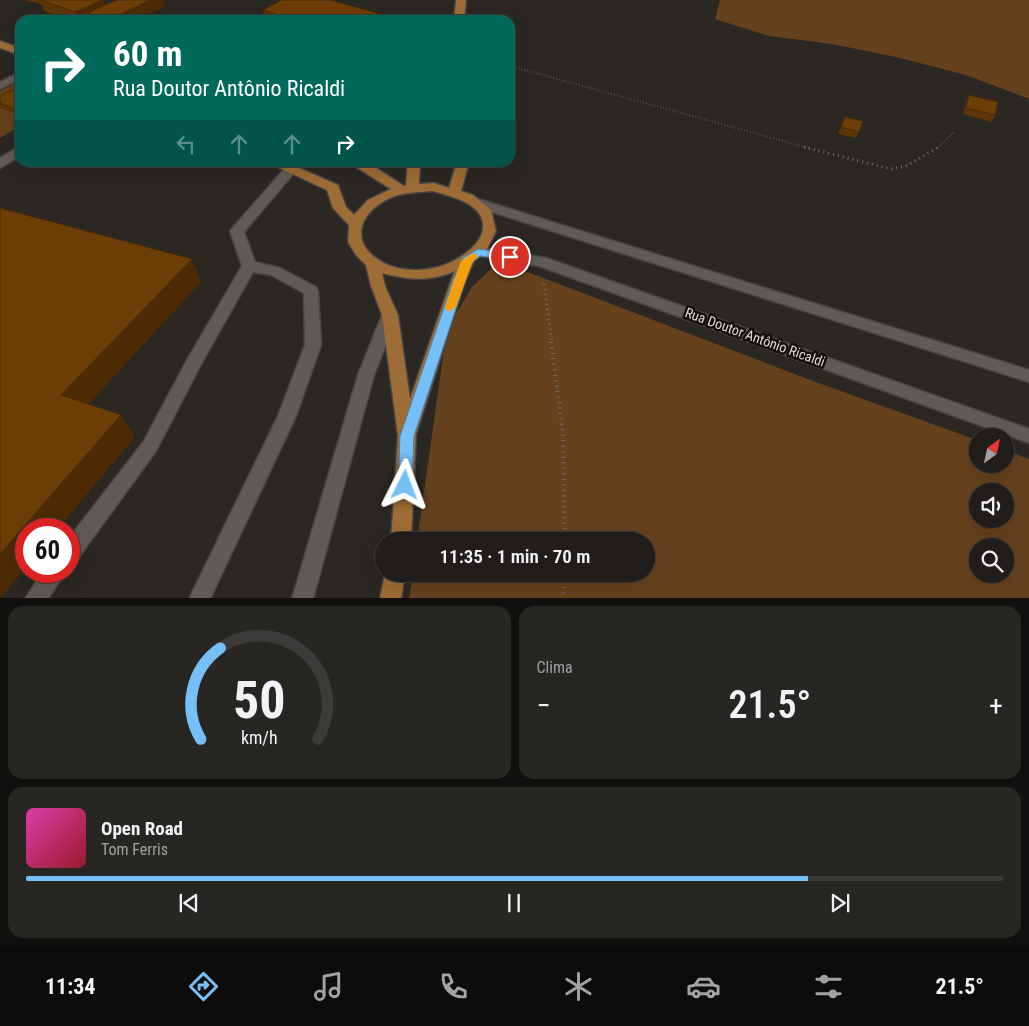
<!DOCTYPE html>
<html lang="pt">
<meta charset="utf-8">
<style>
:root{--surface:#201d1a;--page:#282623;--text:#f1f3f6;--muted:#a2a2a2;--line:#3d3b39;--accent:#77c0f7}
body{margin:0;font-family:"Roboto Condensed",sans-serif;background:var(--page);color:var(--text);height:100vh;display:flex;flex-direction:column;font-size:19px;white-space:nowrap}
*{box-sizing:border-box;margin:0}
p{font-size:16px;color:var(--muted)}
.icon{flex:none;width:28px;height:28px;fill:none;stroke:currentColor;stroke-width:2;stroke-linecap:round;stroke-linejoin:round}
.map{position:relative;height:598px;overflow:hidden}
.panel{display:flex;flex-direction:column;gap:8px;padding:8px;background:#12100e;flex:1}
.panel>*{flex:none}
.top-card{position:absolute;left:15px;top:15px;width:500px;height:152px;border-radius:15px;box-shadow:0 5px 20px #0002,0 0 0 1px var(--line);background:#00695c;color:#fff;overflow:hidden}
.needle{width:32px;rotate:33deg}
.fabs{position:absolute;left:969px;top:428px;display:grid;gap:10px}
.fabs a{display:grid;place-items:center;width:45px;height:45px;border-radius:50%;background:var(--surface);box-shadow:0 5px 20px #0002,0 0 0 1px var(--line);font-size:25px}
.speed{position:absolute;left:15px;top:518px;display:flex;gap:10px;font-size:25px;font-weight:700;text-align:center}
.speed>*{display:grid;place-content:center;width:65px;height:65px;border-radius:50%;background:var(--surface);box-shadow:0 5px 20px #0002,0 0 0 1px var(--line);line-height:1}
.speed .limit{border:8px solid #d22;background:#fff;color:#111}
.pin{position:absolute;display:grid;place-items:center;width:42px;height:42px;color:#fff;margin:-21px;border:2px solid #fff;border-radius:50%;box-shadow:0 1px 5px #0007}
.me{position:absolute;width:55px;margin:-28px;rotate:3deg;stroke-linejoin:round;filter:drop-shadow(0 0 4px #0008)}
.turn{display:flex;align-items:center;gap:18px;height:105px;padding:0 15px;font-size:22px}
.turn .icon{width:65px;height:65px;stroke-width:2.5}
.turn b{display:block;font-size:35px;line-height:42px}
.lanes{display:flex;align-items:center;height:48px;padding:0 15px;background:#0003;justify-content:center;gap:25px;direction:ltr}
.lanes .off{opacity:.35}
.big{font-size:38px;font-weight:600;line-height:1.1}
.panel .card{flex:1;display:flex;flex-direction:column;justify-content:center;gap:8px;min-width:0;padding:0 18px;border-radius:15px;background:var(--page)}
.panel .dial{align-items:center;gap:0}
.dial svg{height:130px;overflow:visible;fill:none;stroke:var(--line);stroke-width:7;stroke-linecap:round;text-anchor:middle}
.dial text{fill:var(--text);stroke:none}
.song{display:flex;align-items:center;gap:15px}
.cover{width:60px;height:60px;border-radius:8px;background:linear-gradient(135deg,hsl(320 70% 55%),hsl(350 70% 35%))}
.played{height:5px;border-radius:2px;background:linear-gradient(90deg,var(--accent) 80%,var(--line) 80%)}
.keys{display:flex;justify-content:space-around;direction:ltr}
.heat{display:flex;justify-content:space-between;align-items:center;font-size:28px;direction:ltr}
.panel .tiles{flex:1;display:grid;gap:8px;grid-template-columns:1fr 1fr}
.card:last-child{grid-column:span 2}
.trip{position:absolute;left:375px;top:532px;width:280px;height:50px;border-radius:25px;background:var(--surface);box-shadow:0 5px 20px #0002,0 0 0 1px var(--line);font-weight:600;line-height:50px;text-align:center}
.menu{display:flex;height:80px;justify-content:space-around;align-items:center;background:#0d0c0a;color:var(--muted)}
.menu .icon{width:35px;height:35px}
.menu .active{color:var(--accent)}
.menu b{font-size:22px;color:var(--text)}
.map>svg:first-child{display:block}
.green{fill:#65411e;fill-rule:evenodd}
.lines{fill:none;stroke-linecap:round;stroke-linejoin:round}
.minor-casing{stroke:#484441;stroke-width:3}
.major-casing{stroke:#484441;stroke-width:3}
.path-far2{stroke:#736f6b;stroke-width:2;stroke-dasharray:0.5 2.5;stroke-linecap:butt}
.path-far1{stroke:#736f6b;stroke-width:3;stroke-dasharray:1 4;stroke-linecap:butt}
.path{stroke:#736f6b;stroke-width:4;stroke-dasharray:1 4.5;stroke-linecap:butt}
.minor{fill:#615b57;fill-rule:evenodd}
.major{fill:#9e6c36;fill-rule:evenodd}
.wall{fill:#5e3506}
.shaded-wall{fill:#4c2b05}
.building{fill:#6d3e07;stroke:#4c2b05}
.route{fill:#77c0f7;stroke:#4d7da1}
.slow{fill:#f59e0b}
.labels{text-anchor:middle;stroke-width:5;stroke-linejoin:round;paint-order:stroke}
.street-label{font-size:14px;fill:#dddad7;stroke:#12100e}
</style>
<div class="map">
<svg width="1029" height="599" viewBox="0 0 1029 599">
<rect width="100%" height="100%" fill="#2b2722"/>
<path class="green" d="M720 0H1029V99L966 75 896 57 832 44 769 36 715 19Z
M20 81V126L0 138V91Z
M499 261 813 381 977 440 978 464H1005V450L1029 459V598L409 599 413 574H646V541H417L447 329 472 287ZM978 491H1005V519H978ZM978 546H1005V574H978Z"/>
<g class="lines">
<defs>
<path id="minor" d="M283 7 286 8V12L267 20H254Z
M20 72V79L0 89V82Z
M20 146V156L0 168V158Z
M290 166 294 167 296 170 294 173 244 232 255 262 280 268 316 287 318 291 321 345 296 416 210 599H189L278 416 305 345 304 293 271 275 253 272 200 366 156 451 76 561 69 563V538L144 441 187 360 242 266 230 231 286 167Z
M478 199 1029 370V382L473 206 471 203 473 200Z
M478 247 546 258 1029 429V443L539 266 473 255 471 252 473 249Z
M390 309 395 311 398 315 374 375 313 599H292L358 375 382 315 385 311Z
M43 571H66L48 599H25Z"/>
<path id="major" d="M456 0H466L464 20H454Z
M0 41 20 48V55L0 48Z
M267 162H285L338 185 346 207 354 215 368 200 391 189 348 162 370 164 404 186 406 185 408 162H420L419 184 434 183 449 188 457 162H469L461 191 473 195 491 210 496 231 486 251 474 261 465 281 416 434 411 541H391L398 436 382 315 371 286 366 265 356 255 348 242 349 225 333 208 327 190ZM433 191C448 196 471 200 480 215 494 240 457 262 438 267 420 272 398 271 382 262 345 241 362 208 395 196 407 192 421 192 433 191ZM455 271 451 281 410 399 398 315 385 286 382 273C409 280 429 282 455 271Z
M385 574H405L401 599H380Z"/>
</defs>
<use href="#minor" class="minor-casing"/>
<use href="#major" class="major-casing"/>
<path class="path-far2" d="M510 66 809 148
M938 148 955 131"/>
<path class="path-far1" d="M804 147 891 169 906 166 939 147
M544 284 552 343"/>
<path class="path" d="M551 342 563 433 565 541
M563 599 564 574"/>
<use href="#minor" class="minor"/>
<use href="#major" class="major"/>
</g>
<path class="wall" d="M27 0H103L105 5 165 7 137 20H68L44 11 41 4 28 1Z
M263 10 402 20H265Z
M20 90V115H19L0 108V96Z
M969 95 995 115 992 122 963 114 966 102Z
M863 121 856 138 838 134 841 127Z"/>
<path class="shaded-wall" d="M103 0 108 12 87 13 89 20H78L75 12Z
M151 0H163L165 7 137 20H108Z
M20 106V115H19L15 109Z
M192 259 201 282 77 417 61 395Z
M121 415 135 437 58 529H26V567L0 599V554Z"/>
<path class="building" d="M40 0H103L75 12Z
M117 0H151L108 20 87 13Z
M282 0H330L402 20H270L279 15 263 10Z
M16 88 20 90V106L15 109 0 103V96Z
M969 95 998 102 995 115 966 108Z
M845 117 863 121 859 132 841 127Z
M0 208 192 259 61 395 121 415 0 554Z"/>
<path class="route" d="M478 249 510 253 515 257 510 260 480 256 471 263 414 436 412 485 410 490 405 492 400 490 398 485 400 436 453 281 463 258Z"/>
<path class="slow" d="M473 253 478 256 472 263 456 307 450 311 446 310 445 307 461 261Z"/>
<g class="labels">
<g class="street-label">
<text transform="translate(755 337) rotate(20)" y="5">Rua Doutor Antônio Ricaldi</text>
</g>
</g>
</svg>
<div class="fabs">
<a><svg class="needle" viewBox="-14 -14 28 28"><path d="M0-13l5 13h-10z" fill="#e53935"/><path d="M0 13l5-13h-10z" fill="#a2a2a2"/></svg></a>
<a><svg class="icon" aria-label="sound" viewBox="0 0 24 24"><path d="M4 9h4l5-4v14l-5-4H4zM17 9q2 3 0 6"/></svg></a>
<a><svg class="icon" aria-label="search" viewBox="0 0 24 24"><circle cx="10" cy="10" r="6"/><path d="M15 15l6 6"/></svg></a>
</div>
<div class="speed"><div class="limit">60</div></div>
<div class="pin" style="left:510px;top:257px;background:#d93025"><svg class="icon" aria-label="arrive" viewBox="0 0 24 24"><path d="M6 21V4h12l-3 4 3 4H6"/></svg></div>
<svg class="me" style="left:405px;top:485px" viewBox="-20 -20 40 40"><path d="M0-17L14 15 0 8-14 15z" fill="#77c0f7" stroke="#fff" stroke-width="4"/></svg>
<div class="trip">11:35 · 1 min · 70 m</div>
<div class="top-card">
<div class="turn"><svg class="icon" aria-label="right" viewBox="0 0 24 24"><path d="M7 20v-9h11M14 6l5 5-5 5"/></svg><div><b>60 m</b>Rua Doutor Antônio Ricaldi</div></div>
<div class="lanes"><svg class="icon off" aria-label="left" viewBox="0 0 24 24"><path d="M17 20v-9H6M10 6l-5 5 5 5"/></svg><svg class="icon off" aria-label="ahead" viewBox="0 0 24 24"><path d="M12 20V5M6 11l6-6 6 6"/></svg><svg class="icon off" aria-label="ahead" viewBox="0 0 24 24"><path d="M12 20V5M6 11l6-6 6 6"/></svg><svg class="icon" aria-label="right" viewBox="0 0 24 24"><path d="M7 20v-9h11M14 6l5 5-5 5"/></svg></div>
</div>
</div>
<section class="panel">
<div class="tiles">
<div class="card dial"><svg viewBox="0 0 100 80">
<path d="M14 69A42 42 0 1 1 86 69"/>
<path d="M14 69A42 42 0 0 1 26 13" stroke="#77c0f7"/>
<text x="50" y="56" font-size="32" font-weight="700">50</text>
<text x="50" y="72" font-size="11">km/h</text>
</svg></div>
<div class="card"><p>Clima</p>
<div class="heat"><a>−</a><b class="big">21.5°</b><a>+</a></div>
</div>
<div class="card">
<div class="song"><i class="cover"></i><div><b>Open Road</b><p>Tom Ferris</p></div></div>
<div class="played"></div>
<div class="keys"><svg class="icon" aria-label="previous" viewBox="0 0 24 24"><path d="M18 5L8 12l10 7zM5 5v14"/></svg><svg class="icon" aria-label="pause" viewBox="0 0 24 24"><path d="M8 5v14M16 5v14"/></svg><svg class="icon" aria-label="next" viewBox="0 0 24 24"><path d="M6 5l10 7-10 7zM19 5v14"/></svg></div>
</div>
</div>
</section>
<nav class="menu">
<b>11:34</b>
<svg class="icon active" aria-label="directions" viewBox="0 0 24 24"><path d="M12 3l9 9-9 9-9-9zM9 14v-3h6M13 9l2 2-2 2"/></svg>
<svg class="icon" aria-label="music" viewBox="0 0 24 24"><path d="M9 18V5l10-2v13"/><circle cx="6" cy="18" r="3"/><circle cx="16" cy="16" r="3"/></svg>
<svg class="icon" aria-label="phone" viewBox="0 0 24 24"><path d="M5 4h4l2 5-3 2q2 4 5 5l2-3 5 2v4C11 20 4 13 5 4z"/></svg>
<svg class="icon" aria-label="climate" viewBox="0 0 24 24"><path d="M12 3v18M4 7l16 10M4 17L20 7"/></svg>
<svg class="icon" aria-label="car" viewBox="0 0 24 24"><path d="M5 17H2v-5l4-1 3-4h7l3 4 3 1v5h-3M9 17h6M6 11h13"/><circle cx="7" cy="17" r="2"/><circle cx="17" cy="17" r="2"/></svg>
<svg class="icon" aria-label="filters" viewBox="0 0 24 24"><path d="M4 7h16M4 17h16"/><circle cx="9" cy="7" r="2"/><circle cx="15" cy="17" r="2"/></svg>
<b>21.5°</b>
</nav>
